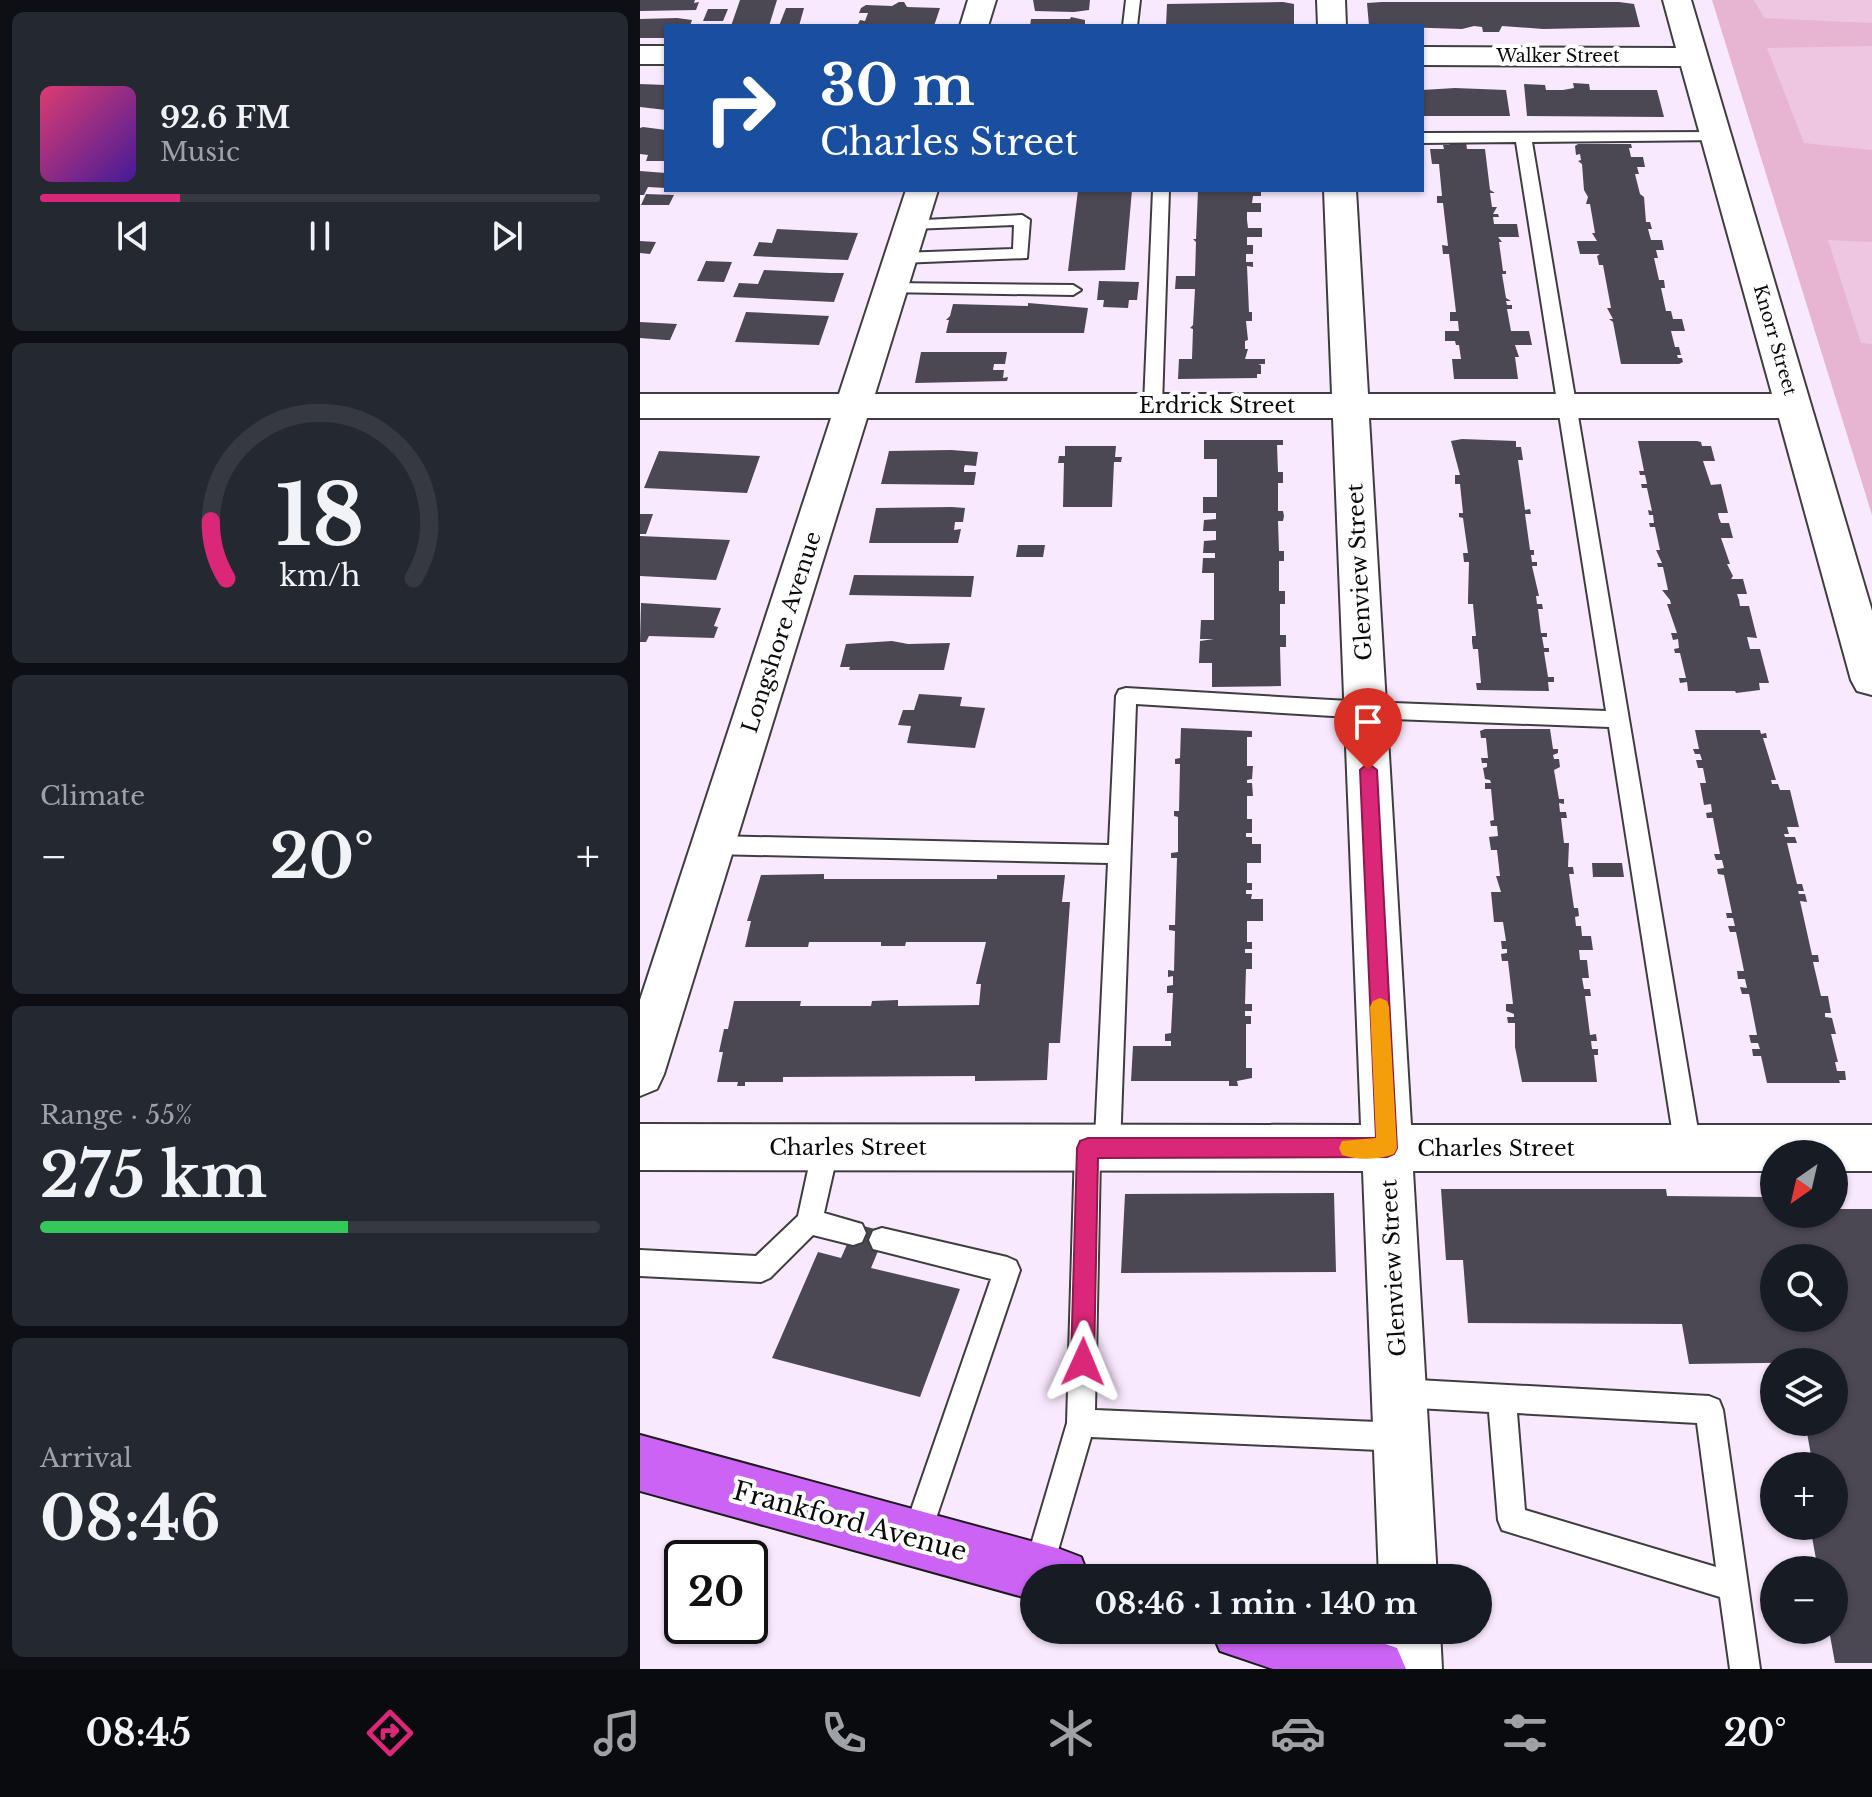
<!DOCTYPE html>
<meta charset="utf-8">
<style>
:root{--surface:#171b24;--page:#242831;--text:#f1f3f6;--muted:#9ea1a6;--line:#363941;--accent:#db2777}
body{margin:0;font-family:"Libre Baskerville",serif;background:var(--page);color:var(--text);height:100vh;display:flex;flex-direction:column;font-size:30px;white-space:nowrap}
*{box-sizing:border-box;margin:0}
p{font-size:26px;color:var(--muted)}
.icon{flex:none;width:44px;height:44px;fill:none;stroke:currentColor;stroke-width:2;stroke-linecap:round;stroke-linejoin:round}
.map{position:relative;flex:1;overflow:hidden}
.drawer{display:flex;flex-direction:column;gap:12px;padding:12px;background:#0d0f14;width:640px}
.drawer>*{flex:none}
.banner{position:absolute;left:24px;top:24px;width:760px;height:168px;border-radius:0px;box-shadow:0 2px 6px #0004;background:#1a4fa0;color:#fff;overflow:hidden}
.needle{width:52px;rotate:214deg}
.controls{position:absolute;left:1120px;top:1140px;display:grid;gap:16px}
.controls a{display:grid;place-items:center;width:88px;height:88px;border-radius:50%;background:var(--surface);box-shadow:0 2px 6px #0004;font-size:40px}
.speed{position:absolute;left:24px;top:1540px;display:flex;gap:16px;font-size:40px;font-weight:700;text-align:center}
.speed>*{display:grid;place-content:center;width:104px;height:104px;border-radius:50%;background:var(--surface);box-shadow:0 2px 6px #0004;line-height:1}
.speed .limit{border:4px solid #111;border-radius:12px;background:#fff;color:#111}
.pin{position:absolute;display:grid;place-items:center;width:68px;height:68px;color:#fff;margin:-82px -34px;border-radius:50% 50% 50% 0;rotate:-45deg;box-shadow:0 0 8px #0007}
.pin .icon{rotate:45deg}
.me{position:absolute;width:88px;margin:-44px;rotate:1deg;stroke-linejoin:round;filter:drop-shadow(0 0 6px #0008)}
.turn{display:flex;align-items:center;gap:28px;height:168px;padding:0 24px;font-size:36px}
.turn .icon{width:104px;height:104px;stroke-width:2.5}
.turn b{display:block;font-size:56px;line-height:68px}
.big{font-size:60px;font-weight:800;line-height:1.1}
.drawer .tile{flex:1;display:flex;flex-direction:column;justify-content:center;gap:12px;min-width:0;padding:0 28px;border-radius:12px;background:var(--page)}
.drawer .dial{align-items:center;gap:0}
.dial svg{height:208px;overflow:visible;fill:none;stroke:var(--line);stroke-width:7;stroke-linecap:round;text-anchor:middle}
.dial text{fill:var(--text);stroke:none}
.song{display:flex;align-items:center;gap:24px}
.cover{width:96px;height:96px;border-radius:12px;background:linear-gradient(135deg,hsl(340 70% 55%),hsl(260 70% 35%))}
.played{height:8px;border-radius:4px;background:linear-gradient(90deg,var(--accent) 25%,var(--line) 25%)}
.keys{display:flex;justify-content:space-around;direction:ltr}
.heat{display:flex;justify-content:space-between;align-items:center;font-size:44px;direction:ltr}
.charge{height:12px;border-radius:6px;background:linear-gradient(90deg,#34c759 55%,var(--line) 0)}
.trip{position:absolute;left:380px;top:1564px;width:472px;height:80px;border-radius:40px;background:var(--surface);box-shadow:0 2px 6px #0004;font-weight:800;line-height:80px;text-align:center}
.menu{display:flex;height:128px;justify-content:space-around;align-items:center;background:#090b0e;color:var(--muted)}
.menu .icon{width:56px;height:56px}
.menu .selected{color:var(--accent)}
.menu b{font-size:36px;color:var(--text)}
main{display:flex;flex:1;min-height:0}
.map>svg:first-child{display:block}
.green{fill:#e7b5d1}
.pitch{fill:#eec6e2}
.building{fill:#4c4853;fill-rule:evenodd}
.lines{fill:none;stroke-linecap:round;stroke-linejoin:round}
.service-casing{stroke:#3e3e3e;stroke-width:4}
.minor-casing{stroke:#3e3e3e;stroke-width:4}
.primary-casing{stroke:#1c1c1c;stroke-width:4}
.service{fill:#fff;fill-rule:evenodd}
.minor{fill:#fff;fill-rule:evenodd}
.primary{fill:#cb63f4;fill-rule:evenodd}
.route{fill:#db2777;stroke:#8e194d;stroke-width:2}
.slow{fill:#f59e0b}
.labels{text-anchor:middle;stroke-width:8;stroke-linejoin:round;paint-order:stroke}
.far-street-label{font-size:18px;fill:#0b0b0b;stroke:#fff}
.street-label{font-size:22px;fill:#0b0b0b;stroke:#fff}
.near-street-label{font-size:26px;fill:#0b0b0b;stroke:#fff}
</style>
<main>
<section class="drawer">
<div class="tile">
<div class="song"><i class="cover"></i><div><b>92.6 FM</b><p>Music</p></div></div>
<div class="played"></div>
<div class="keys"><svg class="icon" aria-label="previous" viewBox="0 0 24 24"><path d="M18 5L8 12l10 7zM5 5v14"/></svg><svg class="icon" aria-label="pause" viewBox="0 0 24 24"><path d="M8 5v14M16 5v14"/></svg><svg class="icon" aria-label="next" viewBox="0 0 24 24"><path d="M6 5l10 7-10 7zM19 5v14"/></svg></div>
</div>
<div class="tile dial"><svg viewBox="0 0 100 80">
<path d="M14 69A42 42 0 1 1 86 69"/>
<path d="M14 69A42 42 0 0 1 8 47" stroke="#db2777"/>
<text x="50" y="56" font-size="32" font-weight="700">18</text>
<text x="50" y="72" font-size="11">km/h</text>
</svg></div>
<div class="tile"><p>Climate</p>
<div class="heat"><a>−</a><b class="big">20°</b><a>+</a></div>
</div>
<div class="tile"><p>Range · 55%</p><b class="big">275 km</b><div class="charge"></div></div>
<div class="tile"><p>Arrival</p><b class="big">08:46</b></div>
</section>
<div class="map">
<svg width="1232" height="1669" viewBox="0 0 1232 1669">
<rect width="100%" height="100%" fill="#f9e9fe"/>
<path class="green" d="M1072 0H1232V515Z"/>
<path class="pitch" d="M1114 0H1232V23L1124 18Z
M1232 46V150L1164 143 1127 48Z
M1188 240 1232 242V344L1221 343Z"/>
<path class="building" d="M0 0H55L54 3 59 2 56 10 0 11Z
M100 0H137L129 26H91Z
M393 0H450L449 10 434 12 395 11Z
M259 2H264L267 7 300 8 294 26 218 24 220 20 225 21 228 13H219L221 8 226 5 252 6Z
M643 2 654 4V26H526L527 4Z
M742 2H979L994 4 1000 27 903 29 862 26 859 32H843L842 27 834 26 822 29 729 26 727 3Z
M146 8H164L159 26H139Z
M68 9H88L83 21H63Z
M431 17 445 20V26H390L391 19H430Z
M37 18 52 20 50 26H26V38H0V19Z
M933 83 949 84 950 90H1017L1024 117 887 116 884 84 905 85 906 90H923L934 88Z
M0 84 26 85V110L0 107Z
M815 88 866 90 870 116H782V90Z
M3 127 26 130V161H6L8 155 0 154V128Z
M809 142H826L827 149H845L850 190 855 193H850L852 207H857L853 214H858L859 217H853L854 224H877L879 237H858L862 242H859L863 271H866V274H862L866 298 871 301H866L867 305H872V309H867L871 331H889L892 345H875L879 357H875L878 379H814L812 359H821L819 345H816L815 341H805V331H819L818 321H810V312H816L809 254H803L802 245 808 246 803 203H797V196H802L799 164H792L790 149H804L803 145H810Z
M938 144H991L992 148H989L991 157H1003L1005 167H997L999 174H995L1000 194 1004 197 1006 222H1010L1012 229H1008L1011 240H1022L1024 250H1016L1018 258H1014L1019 280H1024L1025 288H1021L1026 311H1031L1033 319H1042L1045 331H1031L1035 347H1039L1041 355H1037L1038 358H1042L1043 362 1039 364H981L973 322 969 319H973L967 308H971L963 265H959L957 256 960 254H940L937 241H957L952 233H955L950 204H946L948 197 944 190 942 164 938 161 941 160 940 154 936 155 935 146Z
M0 171 26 173V188L8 187 4 195H0Z
M438 190H492L485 270 428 271Z
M558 190H621V196H613L612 203H621V212H607V220L608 228H622V237H607V245H613V254H606V262H613V267L607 266 609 312H612V321H606L608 340 605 341V349H608L605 359H625V364H618L621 365V374H617V378L538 379 539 359H552L553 329 550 328 553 325 555 289H535L536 276H555L556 242 553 239H556Z
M6 194 34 195 29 205H1Z
M137 229 218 233 208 260 113 256 119 242 132 243Z
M0 241 16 242 10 254 0 253Z
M66 261 92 262 84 282 57 281Z
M124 270 190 273H204L194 302 93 297 99 283 118 284Z
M459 281 499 282 497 300H489L488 308 463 307 464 300H457Z
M388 303 448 308 444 333H306L309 320H306L310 316 313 304 388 306Z
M106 312 189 316 179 345 95 342Z
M0 322 37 324 30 340H26L0 338Z
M281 352H367L365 364H354L353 370H364L363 378 368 377 367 381 275 383Z
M822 439 876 441V447H881L883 460H878L885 510 890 509 891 514H885L890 550H894V555H891L892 562H897V566H892L899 596H896L897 604H902L903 609H898L901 633H907V637H902L904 648H909V652H904L908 677H914V682H908L909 691 837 690 836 683H841L838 649H833L832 642V636H836L833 604H828V599L829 562H824L823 553H828L823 518 819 517V513H823L820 484H815V475H820L811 441Z
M564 440H643V445H637L638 472H643V483H638V511H643L644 516 643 521H638L639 551H644V561H639V591H645V604H640V635H646V647H640L641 686 572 687V663H559L560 641 574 639H560L561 620H574V573H562L563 558H575V553H563L564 541 576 540V531H563L564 520 576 519V513H563V497H577V459H564Z
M998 441H1057L1061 442 1062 446H1071L1075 461H1063L1071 485 1081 484 1088 513H1078L1079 518 1081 523H1089L1093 538H1081L1090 564H1087L1093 576 1091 579H1103L1107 594H1097L1099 600 1100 606H1109L1117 638 1107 637 1110 649H1120L1129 683H1119L1120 690 1096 693 1095 691H1048L1047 682 1040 683 1039 678H1046L1040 653H1035L1034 649 1039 648 1038 639 1033 640 1031 633H1037L1027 604H1031L1030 600 1022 590H1028L1023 567H1018L1017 563H1022L1016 550H1020L1015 527H1010L1009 523H1014L1013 515H1009L1008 510 1012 511 1007 488H1002L1001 484H1007L1005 475H1000L999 471H1004Z
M425 446H476L475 457H482L481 462H474L472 507H423L424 463H418L419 456H425Z
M311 450 338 452 336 466 325 465 324 468V472H336L334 485 241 484 249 451Z
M19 451 120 456 107 493 4 488Z
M312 507 325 508 323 522H315L314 530 321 529 318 543H229L236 508Z
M0 514H13L6 534H0Z
M0 536 90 540 76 580 0 576Z
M378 545H405L403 557H376Z
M214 575 334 576 331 597 209 595Z
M1 603 81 608 74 626 78 627 74 638 9 636 6 642H0Z
M252 641 268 644 310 643 304 670H209L210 667H200L206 644Z
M279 694 322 697 320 706 345 708 335 748 267 743 271 726 258 725 263 710H274Z
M541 728 612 731V737H607V766H613L612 779 607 780V783H612L613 796H607V819H612V833H606V837H612V844H621V863H607V883H612V890H606V894H612L611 899H623V921H607V942H612V949H605V953H612V969H606L605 1004H612V1011H605V1016H611V1024H606V1068H612V1078L597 1081 598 1086H589V1081H491L493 1046H531V1041H525V1034L531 1033 533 993H527V986L533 985V976L528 977V970L534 971 535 931 529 930V925H535L537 858H531V853L538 852V817L534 816V811H539L540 764H535V759L540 758Z
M845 729H910L913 749H918V753L913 755 914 759H919L920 767 914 770 919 799H924V804L919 803 920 812H926L927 818H921L924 843H929L928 867H933L934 874H929L934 908H938L939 916 935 917 936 926H941L942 936H951L953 950H939L940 960H947L949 978H942L944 989H950L951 996H945L950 1035 956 1034 957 1041H951L952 1049H958V1055H954L957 1082H882L875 1047V1023H868L867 1017H874V1014L866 1011V1004H873L868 961H862L861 954 867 953V949H862L861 941H866L863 922H854L851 892H861L856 876H860L857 850H851L849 837 858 836 857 826H851L850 821 854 820 851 789H845V783H851L850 780 845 779 843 768 847 767V763H842L841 758H848L846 738H841L840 731Z
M1055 730H1120L1121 734 1126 733 1127 738H1123L1136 780H1131L1132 784H1138L1140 790H1150L1159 827H1147L1149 834H1144L1145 837H1155L1157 843H1147L1157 884H1162L1164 891H1158L1159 894H1165L1167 902 1160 901 1172 955H1178L1179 962H1173L1181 996H1188L1191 1013H1185V1017L1192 1018 1196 1034H1191L1198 1062H1195L1197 1071H1205L1206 1080H1199L1200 1083H1127L1121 1056H1113L1112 1049H1120L1118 1043H1111L1109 1035H1117L1109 994H1102L1100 987 1107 988 1105 979H1098L1097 971H1104L1096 932H1090L1088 926H1095L1093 918H1087L1086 913H1092L1084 875 1078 874 1077 869 1084 868 1082 860H1076L1074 854H1080L1073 818H1067L1066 813 1072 812 1071 804 1064 805 1060 783H1066L1063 768H1058L1056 760H1062L1060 754H1055L1053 749H1059Z
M952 863H982L984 877H953Z
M184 874V879H357V875H425L422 902H430L420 1043H409L407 1080 335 1081V1076L143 1077V1082H105V1086H97L98 1082H77L83 1052H79L84 1029H88L94 1001H161L160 1006H231L232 1001 258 1000V1006L339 1005 341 984H336L346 942H266L265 946H241V942H169L168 947H105L111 921H107L121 875Z
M801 1189H1026L1027 1196 1125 1197 1127 1208H1134V1214H1194V1209H1232V1663H1195L1189 1630H1194V1570H1178L1170 1526H1194V1466H1173L1165 1422H1194V1362L1049 1364 1042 1324 828 1323 823 1260H806ZM1134 1258H1194V1318H1134Z
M694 1193 696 1272 481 1273 485 1194Z
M216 1224 246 1232 231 1268 320 1289 280 1397 132 1358 178 1252 201 1258Z"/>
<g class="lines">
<defs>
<path id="service" d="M486 0H500L497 26H483Z
M1077 132 1082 134V140L892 142 1061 1148 1057 1156 1048 1160 1039 1156 1035 1148 969 727 726 718 496 704 480 1148 476 1156 467 1160 460 1157 455 1410 761 1423 771 1427 775 1437 771 1447 761 1451 451 1437 410 1578H394V1585L388 1582 383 1572 427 1423 435 1148 439 1140 448 1136 455 1139 468 863 73 854 65 851 62 845 65 839 73 836 469 845 476 696 479 690 486 688 726 702 966 711 876 142 782 143V133Z
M513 190H529L522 405 513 411 504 405Z
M382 215 390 220 387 258 260 263 252 258 260 253 373 249 374 225 271 229 263 224 265 221Z
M250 283 433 285 441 290 433 295 244 292 242 288 244 284Z
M186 1136 195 1139 199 1147 184 1213 222 1224 226 1233 222 1242 213 1245 173 1235 130 1278 121 1282 0 1276V1250L116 1256 158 1216 173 1147 177 1139Z
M242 1228 367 1257 376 1261 380 1270 289 1539 285 1549 275 1553 265 1549 261 1539 351 1279 233 1249 229 1240 233 1231Z
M759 1379 1069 1396 1079 1400 1083 1410 1120 1669H1090L1080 1597 862 1530 858 1520 849 1412 759 1407 749 1403 745 1393 749 1383ZM877 1413 1057 1423 1076 1567 885 1510Z"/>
<path id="minor" d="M328 0H356L348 26H320Z
M677 0H705L706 26H678Z
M1023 0H1051L1232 611V695L1217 691 1211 680 1139 418H729L771 1125H1232V1171H1194V1154H1134V1171H773L797 1578H739L723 1171 0 1170V1124L721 1125 693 418H227L24 1074 17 1089 0 1096V1000L191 418H0V394H199L266 190H298L235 394H692L684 190H716L728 394H1132L1041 66 782 65V47L1036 48Z
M0 46H26V64H0Z
M740 1630H800L802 1669H742Z"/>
<path id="primary" d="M0 1435 420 1549 441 1557 449 1578H394V1600L0 1491Z
M571 1630H705L757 1648 766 1669H633L580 1651Z"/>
</defs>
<use href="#service" class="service-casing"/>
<use href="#minor" class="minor-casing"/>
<use href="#primary" class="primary-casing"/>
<use href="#service" class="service"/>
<use href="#minor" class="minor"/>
<use href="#primary" class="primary"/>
</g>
<path class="route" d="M728 763 737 770 757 1148 754 1154 747 1157 458 1158 454 1362 451 1370 443 1373 435 1370 431 1362 437 1148 440 1141 448 1138H736L720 770Z"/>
<path class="slow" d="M740 998 747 1001 749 1007 757 1148 754 1154C740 1160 716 1160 702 1155L699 1148 702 1141 736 1138 730 1007 733 1001Z"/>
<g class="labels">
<g class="far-street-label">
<text x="918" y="62">Walker Street</text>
<text transform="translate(1135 340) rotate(74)" y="6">Knorr Street</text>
</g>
<g class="street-label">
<text x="577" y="413">Erdrick Street</text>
<text transform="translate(719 572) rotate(-93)" y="8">Glenview Street</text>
<text transform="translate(141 632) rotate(-72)" y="8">Longshore Avenue</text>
<text x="208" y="1155">Charles Street</text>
<text x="856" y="1156">Charles Street</text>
<text transform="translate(753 1268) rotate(-93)" y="8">Glenview Street</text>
</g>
<g class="near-street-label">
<text transform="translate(210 1521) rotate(15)" y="9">Frankford Avenue</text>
</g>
</g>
</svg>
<div class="controls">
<a><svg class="needle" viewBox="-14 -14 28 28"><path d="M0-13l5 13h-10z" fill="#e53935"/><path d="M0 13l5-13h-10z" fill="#9ea1a6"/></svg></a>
<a><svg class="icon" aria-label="search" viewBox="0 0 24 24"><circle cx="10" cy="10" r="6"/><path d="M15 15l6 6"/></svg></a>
<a><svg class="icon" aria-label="layers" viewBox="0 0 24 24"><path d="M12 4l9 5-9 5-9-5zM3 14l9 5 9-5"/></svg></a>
<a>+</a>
<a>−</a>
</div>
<div class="speed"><div class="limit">20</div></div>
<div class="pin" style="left:728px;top:770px;background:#d93025"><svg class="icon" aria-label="arrive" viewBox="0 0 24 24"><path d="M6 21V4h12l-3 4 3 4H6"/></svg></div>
<svg class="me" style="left:443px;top:1362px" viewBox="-20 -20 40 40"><path d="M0-17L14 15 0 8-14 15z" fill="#db2777" stroke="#fff" stroke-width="4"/></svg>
<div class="trip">08:46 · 1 min · 140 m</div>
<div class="banner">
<div class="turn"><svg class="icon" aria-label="right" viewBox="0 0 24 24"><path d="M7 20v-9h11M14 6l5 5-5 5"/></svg><div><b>30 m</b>Charles Street</div></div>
</div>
</div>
</main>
<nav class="menu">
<b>08:45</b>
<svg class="icon selected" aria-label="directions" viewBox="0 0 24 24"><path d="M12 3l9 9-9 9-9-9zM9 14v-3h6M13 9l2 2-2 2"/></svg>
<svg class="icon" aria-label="music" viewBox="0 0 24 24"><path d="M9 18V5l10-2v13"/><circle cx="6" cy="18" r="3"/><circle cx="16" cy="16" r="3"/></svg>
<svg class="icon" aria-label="phone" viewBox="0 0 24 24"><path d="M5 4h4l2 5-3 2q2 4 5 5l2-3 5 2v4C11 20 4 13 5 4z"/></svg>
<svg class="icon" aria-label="climate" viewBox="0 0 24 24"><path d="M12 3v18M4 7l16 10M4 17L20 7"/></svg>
<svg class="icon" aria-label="car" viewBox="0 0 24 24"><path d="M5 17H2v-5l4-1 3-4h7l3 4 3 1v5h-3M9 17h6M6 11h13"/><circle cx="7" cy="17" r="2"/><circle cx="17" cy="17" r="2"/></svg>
<svg class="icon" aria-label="filters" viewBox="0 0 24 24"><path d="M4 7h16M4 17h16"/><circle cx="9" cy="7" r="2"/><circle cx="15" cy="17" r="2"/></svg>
<b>20°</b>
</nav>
